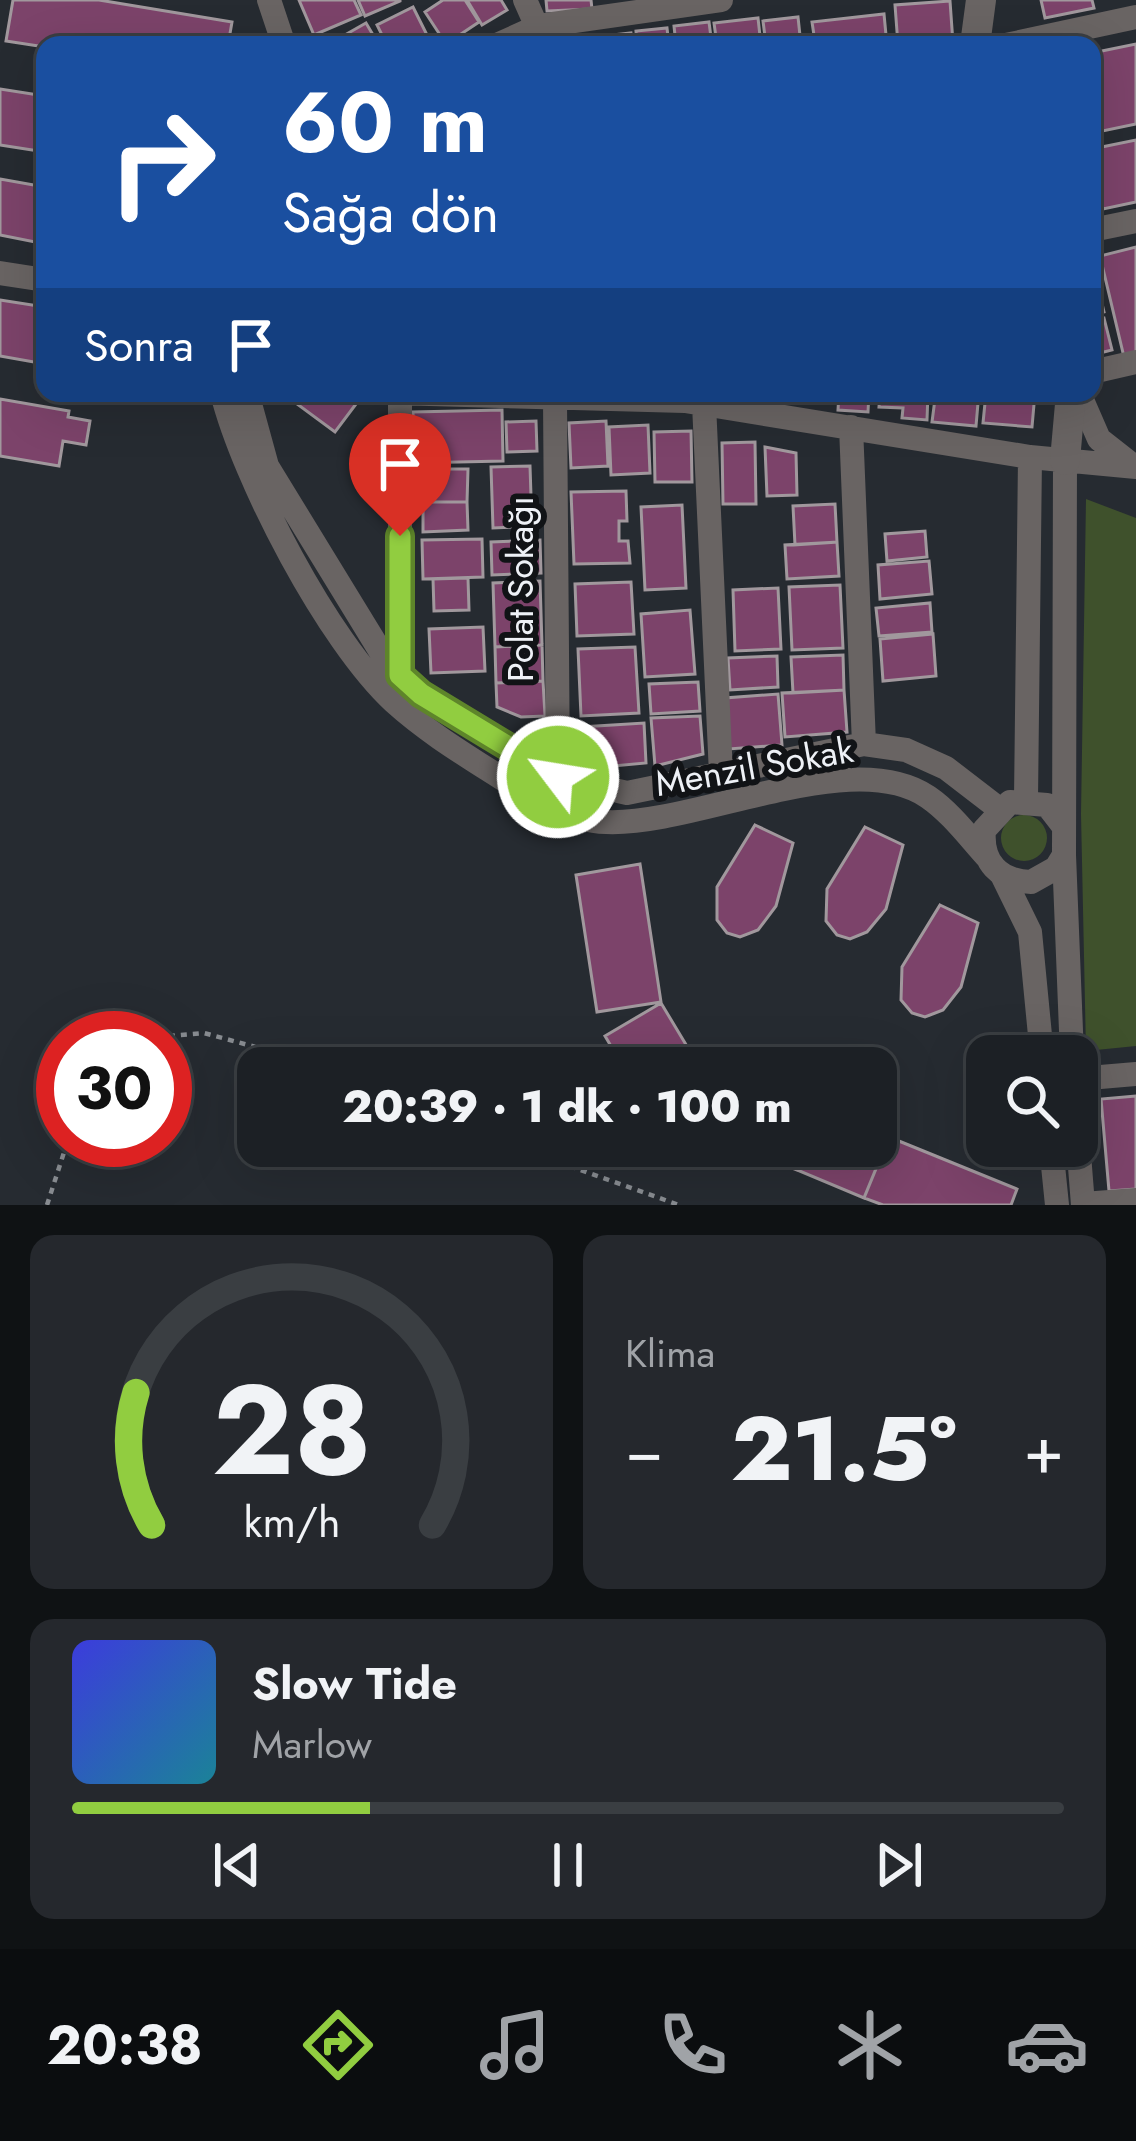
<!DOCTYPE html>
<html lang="tr">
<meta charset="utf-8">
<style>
:root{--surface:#1c2025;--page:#25282d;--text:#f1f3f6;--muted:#a0a3a7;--line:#3a3e42;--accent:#91cd40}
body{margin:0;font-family:Jost,sans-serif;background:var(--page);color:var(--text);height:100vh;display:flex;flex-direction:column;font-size:45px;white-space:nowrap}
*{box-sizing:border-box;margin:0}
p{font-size:39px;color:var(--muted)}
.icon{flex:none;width:66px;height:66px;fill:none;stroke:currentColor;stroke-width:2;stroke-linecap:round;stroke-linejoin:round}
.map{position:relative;height:1205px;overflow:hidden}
.side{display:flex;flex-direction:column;gap:30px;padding:30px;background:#0f1214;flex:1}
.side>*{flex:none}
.top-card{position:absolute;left:36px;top:36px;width:1065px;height:366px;border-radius:24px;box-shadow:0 12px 48px #0002,0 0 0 3px var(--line);background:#1a4fa0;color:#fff;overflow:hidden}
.controls{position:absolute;left:966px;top:1035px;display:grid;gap:24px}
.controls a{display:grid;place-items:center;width:132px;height:132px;border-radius:24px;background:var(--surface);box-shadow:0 12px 48px #0002,0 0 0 3px var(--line);font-size:60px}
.speed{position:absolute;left:36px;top:1011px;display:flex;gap:24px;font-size:60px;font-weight:700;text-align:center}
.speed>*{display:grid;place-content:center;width:156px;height:156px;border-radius:50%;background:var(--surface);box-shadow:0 12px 48px #0002,0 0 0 3px var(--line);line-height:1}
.speed .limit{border:18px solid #d22;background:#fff;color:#111}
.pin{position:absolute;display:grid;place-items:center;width:102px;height:102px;color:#fff;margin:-123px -51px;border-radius:50% 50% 50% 0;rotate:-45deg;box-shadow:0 0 12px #0007}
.pin .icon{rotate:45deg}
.me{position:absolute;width:132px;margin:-66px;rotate:301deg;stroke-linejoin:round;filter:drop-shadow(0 0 9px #0008)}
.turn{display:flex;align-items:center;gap:42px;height:252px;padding:0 48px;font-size:54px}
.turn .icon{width:156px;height:156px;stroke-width:2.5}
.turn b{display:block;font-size:84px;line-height:102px}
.then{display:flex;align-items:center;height:114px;padding:0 48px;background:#0003;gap:24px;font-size:45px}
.big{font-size:90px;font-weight:800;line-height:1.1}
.side .tile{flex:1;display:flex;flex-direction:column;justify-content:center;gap:18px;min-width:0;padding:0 42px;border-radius:24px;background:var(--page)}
.side .dial{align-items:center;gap:0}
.dial svg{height:312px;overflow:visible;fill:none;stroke:var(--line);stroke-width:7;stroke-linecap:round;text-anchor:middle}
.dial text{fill:var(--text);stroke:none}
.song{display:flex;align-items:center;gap:36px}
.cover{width:144px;height:144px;border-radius:18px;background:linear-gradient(135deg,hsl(240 70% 55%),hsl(190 70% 35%))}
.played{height:12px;border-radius:6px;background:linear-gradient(90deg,var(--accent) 30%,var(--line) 30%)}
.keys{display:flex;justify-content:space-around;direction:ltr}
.heat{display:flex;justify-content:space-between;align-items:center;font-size:66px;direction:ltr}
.side .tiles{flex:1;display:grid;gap:30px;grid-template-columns:1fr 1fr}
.tile:last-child{grid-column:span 2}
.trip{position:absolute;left:237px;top:1047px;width:660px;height:120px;border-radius:24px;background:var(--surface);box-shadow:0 12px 48px #0002,0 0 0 3px var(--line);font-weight:800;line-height:120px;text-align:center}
.tabs{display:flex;height:192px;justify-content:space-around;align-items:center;background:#0b0d0f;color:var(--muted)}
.tabs .icon{width:84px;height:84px}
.tabs .current{color:var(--accent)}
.tabs b{font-size:54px;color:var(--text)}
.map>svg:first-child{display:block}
.green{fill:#3f512c}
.building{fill:#7c436a;stroke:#a1989d;stroke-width:3}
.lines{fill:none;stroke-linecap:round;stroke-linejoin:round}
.path{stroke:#888c91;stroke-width:4.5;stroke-dasharray:6 6;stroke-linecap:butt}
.minor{stroke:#696463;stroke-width:24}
.tertiary{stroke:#696463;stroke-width:30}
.route-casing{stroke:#5e852a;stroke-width:30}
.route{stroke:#91cd40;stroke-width:21}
.labels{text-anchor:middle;stroke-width:12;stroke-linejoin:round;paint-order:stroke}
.street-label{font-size:36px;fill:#eef1f6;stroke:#111316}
</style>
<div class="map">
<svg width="1136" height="1205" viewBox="0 0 1136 1205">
<rect width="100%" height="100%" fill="#262b31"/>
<path class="green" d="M1086 499 1136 518V1046L1086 1051 1081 814Z
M1001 838a23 23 0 1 1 46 0a23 23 0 1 1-46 0Z"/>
<path class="building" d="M13 0H99L232 22 228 45 45 47 6 41Z
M299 0H354L361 15 314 35Z
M358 0H400V1L365 16Z
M443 0H465L479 22 446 44 425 12Z
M467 0H501L507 10 482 25Z
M546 0H591L592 9 547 11Z
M1041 0H1092L1094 8 1045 18Z
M950 1 953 43 898 45 895 5Z
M413 7 432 45H387L377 25Z
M884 14 886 35 879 36 880 42H815L812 22Z
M798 17 801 45H766L763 21Z
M758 18 761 45H717L714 23Z
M709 22 712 45H676L674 26Z
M366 23 379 45H339L336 40Z
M667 28 669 45H637L636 31Z
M631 33 633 45H604L603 36Z
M1136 44V124L1093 133 1092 53Z
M0 89 45 96V152L0 145Z
M1136 140V202L1103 209 1092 149Z
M0 179 45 187V244L0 235Z
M1136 247V355L1124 357 1100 256Z
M1092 262 1104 312 1092 315Z
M0 300 45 307V364L0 356Z
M1104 318 1112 350 1092 355V321Z
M299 393H341L356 404 335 432 293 401Z
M789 393H832L831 401H789Z
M839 393H869L868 412 838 410Z
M880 393H928L927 420 902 418 903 408 879 407Z
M935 393H978L977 401Z
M986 393H1035L1032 427 983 423Z
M0 399 69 411 68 417 90 421 86 445 63 441 59 466 0 456Z
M935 399 978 403 976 426 932 422Z
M502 410 503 461 414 463 413 412Z
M536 421 537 451 507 452 506 422Z
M606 421 608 466 571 468 569 423Z
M648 425 650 473 611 475 609 427Z
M691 431 692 482H655L654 432Z
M755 442 756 504H723L722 443Z
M765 447 796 453 797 495 767 496Z
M530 466 532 526 493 528 491 467Z
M414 469H468L467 502H414Z
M626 491 627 521H619V541H628L630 563 574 564 571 492Z
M423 502H467L468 530 423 532Z
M835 504 837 542 795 545 793 506Z
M682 505 686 588 645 590 641 507Z
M925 531 927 557 887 561 885 534Z
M482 539 483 577 423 579 422 540Z
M540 540 541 573 492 575 491 542Z
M837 542 839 576 787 579 785 545Z
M929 561 932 594 880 599 878 565Z
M468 578 469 610 434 611 433 579Z
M540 581 542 645 495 647 493 583Z
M631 582 634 634 577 636 575 584Z
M840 585 843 648 792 650 789 587Z
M778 588 781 649 735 651 733 590Z
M930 603 932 632 879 636 876 608Z
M690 610 695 674 645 677 641 614Z
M483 627 485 671 431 673 429 629Z
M933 634 936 676 883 681 880 639Z
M542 645 543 681 496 683 495 647Z
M635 647 639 713 581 716 578 649Z
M843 655 844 690 793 693 791 657Z
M777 656 778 687 730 690 728 658Z
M543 681 545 716 521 717 497 707 496 683Z
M698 682 700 711 651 714 649 684Z
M844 690 847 732 785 737 782 693Z
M778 694 782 745 729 749 725 698Z
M700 716 703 754 655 766 651 718Z
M644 723 646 763 613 766 580 758 581 727Z
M755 825 793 843 776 906 758 930 740 937 727 933 717 920V887Z
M865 827 903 845 886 909 867 932 850 939 837 935 826 921 827 889Z
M640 864 661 1002 597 1012 576 875Z
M940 905 978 923 961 987 943 1010 925 1017 912 1013 901 1000 902 967Z
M661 1003 694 1058 676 1068H624L605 1036Z
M1136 1096V1189L1109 1191 1101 1099Z
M876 1132 889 1137 864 1198 797 1170 807 1146H876Z
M889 1137 1017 1189 1011 1205H883L864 1198Z
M737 1146H807L797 1170Z"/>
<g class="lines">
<path class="path" d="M145 1038 204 1033 333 1068
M513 1146 679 1205
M47 1205 68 1140"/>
<path class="minor" d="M269 0 284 45
M525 0 545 45
M497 45 539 26 721 0
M1006 45 1136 17
M1092 230 1136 221
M0 273 45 280
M1092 372 1136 362
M222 393C244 480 328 641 394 702 426 731 462 753 498 776 529 796 568 821 606 822 696 826 852 745 928 797 950 812 968 836 986 856
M247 393 267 466 387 662 421 695 558 777 627 793 864 744 906 750 946 768 998 808
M394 393 685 401 1030 457 1136 467
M1079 393 1099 439 1131 464
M400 397V675
M555 400 558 777
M704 404 721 774
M851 427 864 744
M1026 799 1030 457
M1064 827 1047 805 1010 802 984 830C981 862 999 881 1031 882L1056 868 1064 855 1065 460
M1064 855 1072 1056
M1003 877 1030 932 1042 1056
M1077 1079 1136 1074
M1077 1129 1083 1205
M1051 1146 1057 1205
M1083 1204 1136 1200"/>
<path class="tertiary" d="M975 45 981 0
M1065 460 1071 393"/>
</g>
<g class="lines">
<defs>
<path id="route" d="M400 536V675L421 694 558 777"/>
</defs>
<use href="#route" class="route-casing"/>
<use href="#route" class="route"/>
</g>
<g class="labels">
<g class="street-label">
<text transform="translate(520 589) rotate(-90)" y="13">Polat Sokağı</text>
<text transform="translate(754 766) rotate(-10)" y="13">Menzil Sokak</text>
</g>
</g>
</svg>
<div class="controls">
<a><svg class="icon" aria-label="search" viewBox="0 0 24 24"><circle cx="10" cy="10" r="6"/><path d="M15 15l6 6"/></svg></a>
</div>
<div class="speed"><div class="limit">30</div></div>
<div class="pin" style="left:400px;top:536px;background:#d93025"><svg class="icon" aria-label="arrive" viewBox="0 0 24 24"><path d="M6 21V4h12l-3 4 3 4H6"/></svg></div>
<svg class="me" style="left:558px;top:777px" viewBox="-20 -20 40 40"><circle r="17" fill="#91cd40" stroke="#fff" stroke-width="3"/><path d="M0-11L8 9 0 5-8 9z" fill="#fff"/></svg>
<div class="trip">20:39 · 1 dk · 100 m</div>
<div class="top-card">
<div class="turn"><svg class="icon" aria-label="right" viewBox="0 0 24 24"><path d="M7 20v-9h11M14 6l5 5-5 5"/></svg><div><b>60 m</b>Sağa dön</div></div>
<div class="then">Sonra<svg class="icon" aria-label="arrive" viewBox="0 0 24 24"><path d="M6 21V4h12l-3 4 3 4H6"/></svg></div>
</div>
</div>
<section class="side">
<div class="tiles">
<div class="tile dial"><svg viewBox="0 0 100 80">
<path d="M14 69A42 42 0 1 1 86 69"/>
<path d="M14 69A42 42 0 0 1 10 35" stroke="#91cd40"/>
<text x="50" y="56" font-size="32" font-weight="700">28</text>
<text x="50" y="72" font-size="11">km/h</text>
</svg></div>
<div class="tile"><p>Klima</p>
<div class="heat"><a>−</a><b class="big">21.5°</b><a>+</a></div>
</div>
<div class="tile">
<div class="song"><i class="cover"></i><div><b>Slow Tide</b><p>Marlow</p></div></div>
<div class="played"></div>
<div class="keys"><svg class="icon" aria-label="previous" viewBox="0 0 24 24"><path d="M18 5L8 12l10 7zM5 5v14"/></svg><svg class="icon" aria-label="pause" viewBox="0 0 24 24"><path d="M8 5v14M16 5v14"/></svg><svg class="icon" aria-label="next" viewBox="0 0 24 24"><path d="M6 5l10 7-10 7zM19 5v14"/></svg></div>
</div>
</div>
</section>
<nav class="tabs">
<b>20:38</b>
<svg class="icon current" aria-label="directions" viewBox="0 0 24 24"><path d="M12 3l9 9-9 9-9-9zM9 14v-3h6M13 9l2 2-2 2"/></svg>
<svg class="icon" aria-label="music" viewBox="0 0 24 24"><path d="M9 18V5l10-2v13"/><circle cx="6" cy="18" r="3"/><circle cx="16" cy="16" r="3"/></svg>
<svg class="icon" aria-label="phone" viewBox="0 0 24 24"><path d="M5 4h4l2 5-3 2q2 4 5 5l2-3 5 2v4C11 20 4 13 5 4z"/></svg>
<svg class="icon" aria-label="climate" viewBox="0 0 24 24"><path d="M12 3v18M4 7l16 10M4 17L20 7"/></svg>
<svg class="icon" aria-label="car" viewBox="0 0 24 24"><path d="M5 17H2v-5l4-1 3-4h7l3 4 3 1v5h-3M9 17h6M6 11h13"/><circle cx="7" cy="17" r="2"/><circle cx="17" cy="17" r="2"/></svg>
</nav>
